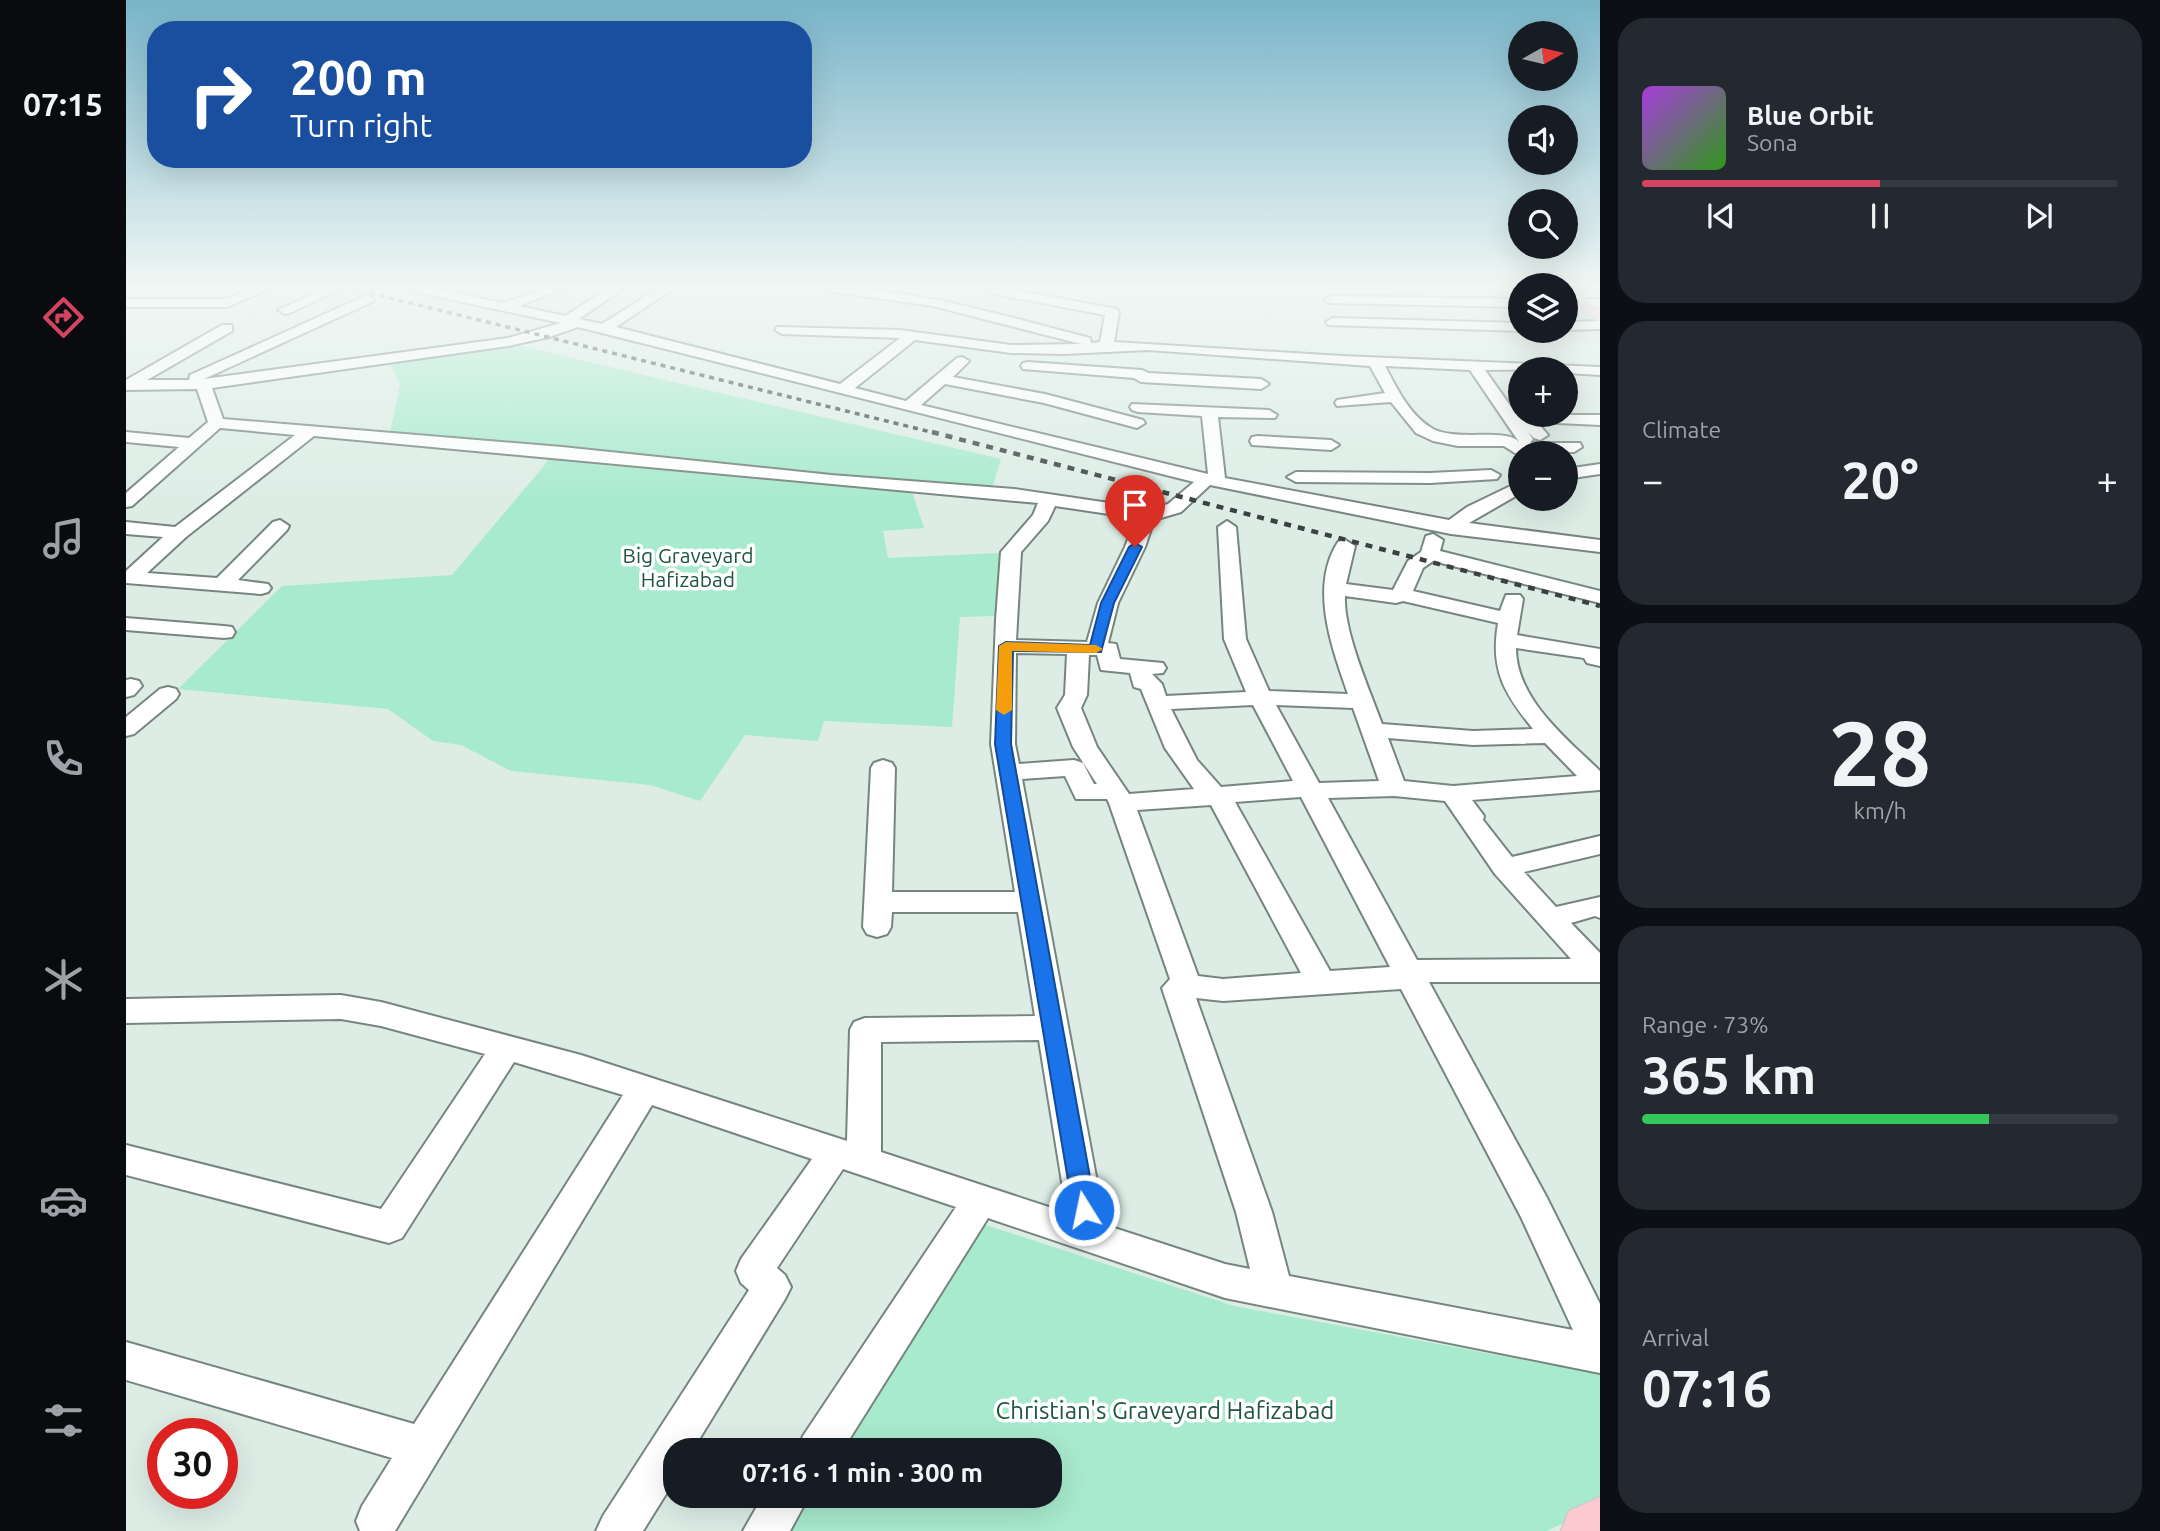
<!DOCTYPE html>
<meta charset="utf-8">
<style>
:root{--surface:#171b24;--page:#242831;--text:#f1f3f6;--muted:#9ea1a6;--line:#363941;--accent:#d44461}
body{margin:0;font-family:Ubuntu,sans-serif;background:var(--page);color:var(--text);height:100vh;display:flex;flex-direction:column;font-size:26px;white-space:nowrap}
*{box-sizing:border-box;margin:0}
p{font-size:23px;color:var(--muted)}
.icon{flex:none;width:38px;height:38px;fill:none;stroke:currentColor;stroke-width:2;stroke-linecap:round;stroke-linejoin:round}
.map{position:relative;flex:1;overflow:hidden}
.panel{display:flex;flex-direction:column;gap:18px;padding:18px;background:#0d0f14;width:560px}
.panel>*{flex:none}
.hud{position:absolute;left:21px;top:21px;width:665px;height:147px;border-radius:28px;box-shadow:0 7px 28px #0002;background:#1a4fa0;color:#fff;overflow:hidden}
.needle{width:46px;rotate:82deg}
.tools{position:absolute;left:1382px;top:21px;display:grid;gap:14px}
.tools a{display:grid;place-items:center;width:70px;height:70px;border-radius:50%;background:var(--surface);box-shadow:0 7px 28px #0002;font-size:35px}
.speed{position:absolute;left:21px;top:1418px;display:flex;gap:14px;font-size:35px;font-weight:700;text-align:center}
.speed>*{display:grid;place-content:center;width:91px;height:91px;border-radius:50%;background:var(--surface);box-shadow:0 7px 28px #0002;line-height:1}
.speed .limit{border:10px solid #d22;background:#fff;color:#111}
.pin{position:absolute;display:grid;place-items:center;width:60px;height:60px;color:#fff;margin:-72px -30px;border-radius:50% 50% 50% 0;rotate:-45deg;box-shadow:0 0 7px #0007}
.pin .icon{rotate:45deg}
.me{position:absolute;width:77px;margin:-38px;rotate:350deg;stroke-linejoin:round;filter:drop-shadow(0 0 5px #0008)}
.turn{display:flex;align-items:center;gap:24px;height:147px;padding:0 28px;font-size:32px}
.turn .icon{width:91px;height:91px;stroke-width:2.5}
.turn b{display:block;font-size:49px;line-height:60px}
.big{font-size:52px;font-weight:600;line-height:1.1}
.panel .tile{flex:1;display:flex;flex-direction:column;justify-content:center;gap:10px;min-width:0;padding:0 24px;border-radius:28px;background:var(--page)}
.panel .dial{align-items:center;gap:0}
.dial b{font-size:91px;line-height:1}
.song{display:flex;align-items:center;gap:21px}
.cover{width:84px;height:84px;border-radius:10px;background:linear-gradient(135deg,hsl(280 70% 55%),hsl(110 70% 35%))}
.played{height:7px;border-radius:4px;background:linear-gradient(90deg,var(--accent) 50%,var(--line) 50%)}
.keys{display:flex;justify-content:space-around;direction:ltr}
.heat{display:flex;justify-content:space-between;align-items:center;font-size:38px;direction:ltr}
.charge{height:10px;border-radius:5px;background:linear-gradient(90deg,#34c759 73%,var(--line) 0)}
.trip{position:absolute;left:537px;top:1438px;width:399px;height:70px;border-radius:28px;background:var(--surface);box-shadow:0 7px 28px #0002;font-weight:600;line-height:70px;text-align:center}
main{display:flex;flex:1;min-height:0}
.dock{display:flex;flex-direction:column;width:126px;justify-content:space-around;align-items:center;background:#090b0e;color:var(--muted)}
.dock .icon{width:49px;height:49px}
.dock .active{color:var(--accent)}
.dock b{font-size:32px;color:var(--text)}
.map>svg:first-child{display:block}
.green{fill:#a8eace}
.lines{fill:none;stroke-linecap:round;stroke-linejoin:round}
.minor-casing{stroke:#77857f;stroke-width:4}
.major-casing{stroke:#cacccb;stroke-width:3}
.minor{fill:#fff;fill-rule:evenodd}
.major{fill:#fbc9ce;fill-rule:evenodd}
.rail-far1{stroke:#3a413f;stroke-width:3.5;stroke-dasharray:5 5;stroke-linecap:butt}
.rail{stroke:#3a413f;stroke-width:4.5;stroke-dasharray:7 7;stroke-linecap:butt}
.route{fill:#1a73e8;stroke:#114b97;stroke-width:2}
.slow{fill:#f59e0b}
.labels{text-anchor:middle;stroke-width:7;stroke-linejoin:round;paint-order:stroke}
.park-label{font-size:21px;fill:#1f5542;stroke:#fff}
.near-park-label{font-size:24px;fill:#1f5542;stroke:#fff}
</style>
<main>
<nav class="dock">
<b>07:15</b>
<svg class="icon active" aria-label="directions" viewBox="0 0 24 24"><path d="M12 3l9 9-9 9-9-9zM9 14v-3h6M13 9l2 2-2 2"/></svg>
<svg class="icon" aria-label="music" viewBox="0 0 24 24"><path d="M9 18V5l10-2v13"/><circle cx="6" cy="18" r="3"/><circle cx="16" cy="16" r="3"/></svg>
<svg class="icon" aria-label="phone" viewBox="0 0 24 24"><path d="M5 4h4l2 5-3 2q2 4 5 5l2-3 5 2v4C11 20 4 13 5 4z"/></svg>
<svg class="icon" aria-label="climate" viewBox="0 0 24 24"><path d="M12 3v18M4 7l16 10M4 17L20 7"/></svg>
<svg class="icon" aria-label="car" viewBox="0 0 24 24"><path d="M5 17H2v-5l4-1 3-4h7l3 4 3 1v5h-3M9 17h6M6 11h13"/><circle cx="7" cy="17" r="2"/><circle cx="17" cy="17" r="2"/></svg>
<svg class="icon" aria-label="filters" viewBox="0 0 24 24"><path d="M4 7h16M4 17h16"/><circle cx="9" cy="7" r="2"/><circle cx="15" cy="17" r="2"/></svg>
</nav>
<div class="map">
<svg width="1474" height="1531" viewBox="0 0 1474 1531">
<rect width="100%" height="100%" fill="#ddede6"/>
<path class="green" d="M387 344 875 459 866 488 783 483 798 528 757 531 762 558 874 553 870 616 834 617 826 727 698 721 692 741 619 735 574 801 524 785 385 771 335 745 307 741 262 709 52 689 156 586 326 575 417 467 428 449 264 432 274 385 264 363Z
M857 1224 1108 1306 1474 1374V1505L1421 1531H654L677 1496H924V1451H707Z"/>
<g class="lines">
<defs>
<path id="minor" d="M127 288H144L102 307H0V299H100Z
M200 288H217L164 313 159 314 152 310Z
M283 288H306L377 303 420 288H438L393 306 439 316 483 288H498L453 319 476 324 533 288H548L490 327 714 384 774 338 656 334 649 330 651 327 774 330 885 345 955 344 807 306 707 292 701 288C791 288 877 316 964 338L965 343 974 342 979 315 869 294 863 290 878 288 991 309 993 312 988 342 1216 356 1474 367V375L1440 373V369L1359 370 1390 414 1395 412V415H1474V425L1411 422 1422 435 1414 440 1408 438 1402 432 1407 439 1404 443H1454L1456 447 1448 452 1389 453 1378 446H1332L1307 441 1290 433 1265 402 1211 406 1209 403 1211 400 1259 393 1244 366 1022 350 939 354 885 353 789 340 729 388 780 401 831 358 836 357 843 361 827 377 919 394 1017 420 1019 423 1011 428 918 403 819 384 795 405 1082 474 1076 416 1012 412 1006 410 1004 407 1006 404 1143 410 1151 415 1149 418 1092 417 1099 478 1323 520 1341 507 1395 481V493L1343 523 1474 540V552L1325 534 1084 485 1055 512 1028 520 1019 547 992 603 982 643 990 644 994 659 1037 663 1040 668 1037 673 1026 674 1036 684 1040 696 1120 692 1098 639 1092 527 1101 521 1110 527 1120 639 1143 691 1222 694C1206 648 1183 587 1212 542L1219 540 1229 546 1220 584 1267 590 1282 561 1295 552 1300 536 1307 534 1317 540 1314 551 1474 591V603L1307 561 1297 568 1287 591 1374 611 1380 595H1394L1397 599 1391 635 1474 649V666L1461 663 1458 658 1390 648C1390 699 1440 738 1474 771V790L1346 800 1358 816 1357 820 1386 857 1474 836V854L1398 872 1430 907 1474 897V918L1469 916 1445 923 1474 953V982H1303L1420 1196 1474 1304V1373L1099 1298 862 1218 716 1451H672L677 1436 830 1207 717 1169 651 1268 659 1275 665 1287 659 1299 566 1451H550V1478L517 1531H470L477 1516 623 1290 615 1283 610 1271 615 1259 686 1159 526 1105 269 1531H234L230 1521 236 1506 266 1458 0 1380V1342L288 1424 497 1095 388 1062 276 1238 263 1243 0 1175V1145L255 1209 359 1054 255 1026 215 1019 0 1023V999L215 995 255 1002 455 1055 721 1141 724 1030 728 1022 739 1018 909 1016 892 912H766L765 927 761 934 751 937 741 934 737 927 745 768 748 763 757 760 766 763 769 768 766 892H889L865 744 870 620 875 552 907 515 912 503 188 436 60 537 21 573 91 578 147 522 154 520 163 526 161 530 112 580 142 584 145 588 142 592 135 594 0 583V571L37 537 0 534V522L49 527 169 435 94 428 6 506 0 507V493L53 447 0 442V432L63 438 82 422 71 389 0 390V380L96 325H106V331L21 380H63L64 375 241 295 248 299 246 302 78 379 382 338 435 323 289 292ZM452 327 1068 482 1042 504 1024 509 888 489 705 475 436 447 97 419 86 388 382 346 423 337ZM1259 366 1344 370 1393 442C1380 427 1326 443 1304 427 1283 414 1270 387 1259 366ZM929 506 1010 518 999 547 972 603 961 642 890 640 895 552 922 521ZM1219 596 1270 603 1277 601 1372 623C1364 670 1378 693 1407 729L1347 731 1256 724C1244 691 1217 631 1219 596ZM890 653 941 654 939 695 931 708 947 747 971 784H968L957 763 948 760 893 764 889 744ZM963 655H971L975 670 1004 673 1008 687 1015 689 1039 748 1068 789 1003 794 971 747 955 708 961 695ZM1127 705 1167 781 1095 787 1071 760 1045 709ZM1150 705 1227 708 1253 781 1193 783ZM1262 738 1347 745 1419 743 1451 776 1327 786 1278 781ZM939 776 950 799H981L983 803 1044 979 1036 988 1110 1212 1124 1269 1099 1264 979 1225 896 779ZM1268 796 1319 801 1369 874 1445 959 1291 960 1202 798ZM1175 797 1264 967 1204 971 1109 802ZM1085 805 1175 973 1097 979 1072 976 1011 810ZM1275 989 1395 1217 1447 1330 1163 1276 1146 1212 1070 998 1097 1001ZM913 1040 941 1213 755 1152V1042Z
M1206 296 1395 299V307L1201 303 1199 300Z
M1474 299V307L1440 308V300Z
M1207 318 1395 323 1397 331 1202 325 1200 322Z
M1474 321V329L1440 330V322Z
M902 362 1016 370 1023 373 1135 379 1143 384 1135 389 1015 382 1008 378 897 369 895 366 897 363Z
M1132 436 1205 440 1213 445 1205 450 1126 445 1124 441 1126 437Z
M1474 464V474L1440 479V469Z
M1365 470 1374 475 1371 479 1304 483 1170 482 1161 477 1170 472 1304 473Z
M0 618 98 626 106 627 109 632 106 637 98 638 0 630Z
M5 679 13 681 16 686 8 695 0 697V680Z
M42 687 50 689 53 694 50 699 8 734 0 736V717L34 689Z
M637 1496H683L664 1531H617Z"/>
<path id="major" d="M1440 290 1474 309V321L1440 302Z
M1474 1497V1531H1435L1443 1511Z"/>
</defs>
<use href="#minor" class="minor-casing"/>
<use href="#major" class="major-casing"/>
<use href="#minor" class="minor"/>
<use href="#major" class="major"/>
<path class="rail-far1" d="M224 288 813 434"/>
<path class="rail" d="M806 432 1474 606"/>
</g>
<linearGradient id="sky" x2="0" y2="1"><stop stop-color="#79b4c9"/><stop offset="0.57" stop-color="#f0f7f4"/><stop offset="1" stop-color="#f0f7f4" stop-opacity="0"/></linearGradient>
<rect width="1474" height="502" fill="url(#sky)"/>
<path class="route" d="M1009 543 1016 547 988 603 975 652 887 651 885 744 970 1210 967 1217 958 1220 950 1217 947 1210 869 744 873 646 880 642 964 645 975 603 1003 547Z"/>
<path class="slow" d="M880 642 970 645 977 649 970 653 886 651V710L878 715 870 710 873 646Z"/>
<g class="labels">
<g class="park-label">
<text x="562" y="563">Big Graveyard<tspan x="562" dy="24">Hafizabad</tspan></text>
</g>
<g class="near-park-label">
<text x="1039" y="1419">Christian's Graveyard Hafizabad</text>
</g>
</g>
</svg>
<div class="tools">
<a><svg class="needle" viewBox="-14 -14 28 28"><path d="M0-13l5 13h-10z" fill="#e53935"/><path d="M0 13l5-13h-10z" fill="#9ea1a6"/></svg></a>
<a><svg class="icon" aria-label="sound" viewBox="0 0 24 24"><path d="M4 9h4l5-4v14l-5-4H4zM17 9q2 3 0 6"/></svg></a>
<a><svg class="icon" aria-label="search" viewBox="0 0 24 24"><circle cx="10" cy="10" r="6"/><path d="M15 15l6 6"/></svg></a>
<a><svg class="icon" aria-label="layers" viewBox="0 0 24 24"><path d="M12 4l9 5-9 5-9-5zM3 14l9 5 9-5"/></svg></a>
<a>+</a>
<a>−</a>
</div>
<div class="speed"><div class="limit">30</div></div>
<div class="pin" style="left:1009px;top:547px;background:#d93025"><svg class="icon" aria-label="arrive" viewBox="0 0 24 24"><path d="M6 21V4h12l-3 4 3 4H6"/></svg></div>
<svg class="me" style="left:958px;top:1210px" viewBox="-20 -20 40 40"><circle r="17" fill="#1a73e8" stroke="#fff" stroke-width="3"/><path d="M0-11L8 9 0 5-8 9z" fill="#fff"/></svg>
<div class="trip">07:16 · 1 min · 300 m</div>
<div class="hud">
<div class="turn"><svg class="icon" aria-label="right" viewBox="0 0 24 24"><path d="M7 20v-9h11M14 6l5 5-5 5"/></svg><div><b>200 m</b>Turn right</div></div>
</div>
</div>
<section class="panel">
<div class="tile">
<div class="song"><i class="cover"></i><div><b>Blue Orbit</b><p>Sona</p></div></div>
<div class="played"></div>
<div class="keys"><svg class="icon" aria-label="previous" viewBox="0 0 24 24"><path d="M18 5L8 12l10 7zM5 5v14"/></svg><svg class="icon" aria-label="pause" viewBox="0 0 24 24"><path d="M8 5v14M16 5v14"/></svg><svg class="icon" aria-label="next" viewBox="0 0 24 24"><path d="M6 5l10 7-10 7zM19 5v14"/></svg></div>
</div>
<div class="tile"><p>Climate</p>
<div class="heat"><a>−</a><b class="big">20°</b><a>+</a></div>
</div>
<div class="tile dial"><b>28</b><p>km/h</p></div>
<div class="tile"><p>Range · 73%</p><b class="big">365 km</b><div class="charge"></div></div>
<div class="tile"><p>Arrival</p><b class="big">07:16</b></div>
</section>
</main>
